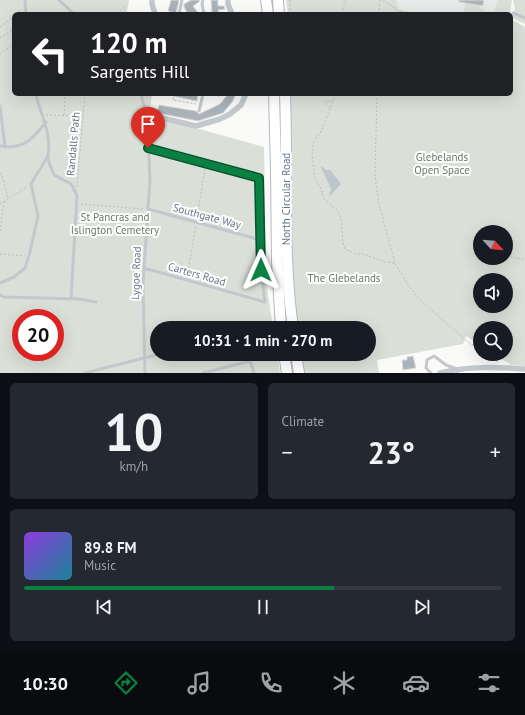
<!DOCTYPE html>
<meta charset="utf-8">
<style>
:root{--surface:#171b24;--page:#242831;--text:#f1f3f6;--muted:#9ea1a6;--line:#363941;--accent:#0b8043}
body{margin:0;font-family:"PT Sans",sans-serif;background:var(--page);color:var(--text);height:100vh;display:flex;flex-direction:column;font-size:15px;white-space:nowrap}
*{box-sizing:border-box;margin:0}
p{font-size:13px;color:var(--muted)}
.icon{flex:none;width:22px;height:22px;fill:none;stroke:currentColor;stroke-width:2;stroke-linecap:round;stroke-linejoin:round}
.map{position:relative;height:373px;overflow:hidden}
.sheet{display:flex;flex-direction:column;gap:10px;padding:10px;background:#0d0f14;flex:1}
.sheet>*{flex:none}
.guide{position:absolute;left:12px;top:12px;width:501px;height:84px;border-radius:6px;box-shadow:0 4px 16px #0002;background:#202124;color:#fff;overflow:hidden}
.needle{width:26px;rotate:116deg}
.buttons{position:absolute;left:473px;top:225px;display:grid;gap:8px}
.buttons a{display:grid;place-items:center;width:40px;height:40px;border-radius:50%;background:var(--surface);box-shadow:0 4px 16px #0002;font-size:20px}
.speed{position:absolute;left:12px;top:309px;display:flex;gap:8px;font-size:20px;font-weight:700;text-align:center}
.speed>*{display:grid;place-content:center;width:52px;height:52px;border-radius:50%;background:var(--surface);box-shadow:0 4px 16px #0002;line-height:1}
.speed .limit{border:6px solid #d22;background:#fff;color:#111}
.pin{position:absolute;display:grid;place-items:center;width:34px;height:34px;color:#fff;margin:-41px -17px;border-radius:50% 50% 50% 0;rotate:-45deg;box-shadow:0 0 4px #0007}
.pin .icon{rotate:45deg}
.me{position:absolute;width:44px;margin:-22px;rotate:0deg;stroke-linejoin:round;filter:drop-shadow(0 0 3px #0008)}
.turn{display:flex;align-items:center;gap:14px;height:84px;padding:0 12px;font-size:18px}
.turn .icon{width:52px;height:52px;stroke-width:2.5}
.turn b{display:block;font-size:28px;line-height:34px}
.big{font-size:30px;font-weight:800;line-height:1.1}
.sheet .card{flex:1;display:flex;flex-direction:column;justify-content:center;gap:6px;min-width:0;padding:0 14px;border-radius:6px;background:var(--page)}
.sheet .dial{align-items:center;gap:0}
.dial b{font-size:52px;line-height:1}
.song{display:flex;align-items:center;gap:12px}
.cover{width:48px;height:48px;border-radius:6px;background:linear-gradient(135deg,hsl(270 70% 55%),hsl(190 70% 35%))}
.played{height:4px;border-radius:2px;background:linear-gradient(90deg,var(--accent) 65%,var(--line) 65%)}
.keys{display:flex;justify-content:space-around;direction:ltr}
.heat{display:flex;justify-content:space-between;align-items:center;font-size:22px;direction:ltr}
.sheet .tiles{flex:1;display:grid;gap:10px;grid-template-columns:1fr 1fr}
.card:last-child{grid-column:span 2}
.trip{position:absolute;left:150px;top:321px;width:226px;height:40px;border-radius:20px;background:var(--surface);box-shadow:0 4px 16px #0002;font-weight:800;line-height:40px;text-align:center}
.dock{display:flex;height:64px;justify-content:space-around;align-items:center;background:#090b0e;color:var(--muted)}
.dock .icon{width:28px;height:28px}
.dock .on{color:var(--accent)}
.dock b{font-size:18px;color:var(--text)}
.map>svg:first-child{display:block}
.built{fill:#e8e9e9}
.green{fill:#dadfd7;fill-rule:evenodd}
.water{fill:#bbc7cb}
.building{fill:#aab3b9;stroke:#dcdcda}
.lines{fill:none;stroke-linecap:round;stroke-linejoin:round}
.highway-casing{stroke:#b4b9bd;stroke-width:12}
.path{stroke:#bbbfc2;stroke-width:1;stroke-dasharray:2 2;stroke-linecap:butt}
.lane{stroke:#c3c8cc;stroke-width:3}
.street{stroke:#c3c8cc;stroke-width:5.5}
.highway{stroke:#fff;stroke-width:10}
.route-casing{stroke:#07532c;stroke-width:10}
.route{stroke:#0b8043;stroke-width:7}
.labels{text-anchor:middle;stroke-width:4;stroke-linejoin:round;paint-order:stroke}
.street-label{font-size:11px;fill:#657683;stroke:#fff}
.park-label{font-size:11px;fill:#687a64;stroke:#fff}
</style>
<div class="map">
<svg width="525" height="373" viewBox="0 0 525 373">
<rect width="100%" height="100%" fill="#fafaf8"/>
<path class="built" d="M396 0H497L494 14H419L399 9Z"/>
<path class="green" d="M0 0H129L127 11 128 14H14V94H152L149 115 264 147 266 281 273 328H157V354H277L280 373H0ZM21 318H55V352H21Z
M286 0H396L399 9 419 14H288Z
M497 0H512L510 14H494Z
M513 0H525V24L511 17 515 9Z
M465 3 480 6V8L484 9V14H466L464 13Z
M511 19 525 27V366L511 365 494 354H506V328H480V345L466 336 463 344 377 360 379 373H304L302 354H369V328H298C286 251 292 172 291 94H511ZM480 232H506V258H480ZM480 280H506V306H480Z"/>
<path class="water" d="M321 167H323L326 170H330L341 184 329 197 331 189Z"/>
<path class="building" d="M171 0H179L176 14H171V12L168 11Z
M191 0H200L199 2 193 6 199 14H188L184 7V4Z
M211 0H218V6H224L225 9 218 10 219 14H212Z
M459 0H484L483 6 459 2Z
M174 94H198L197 101 173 96Z
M228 94H236L233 101 223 113 198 121 157 113 159 105 196 111 199 114 220 104Z
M413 356 416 368 403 370 402 360H407V357Z"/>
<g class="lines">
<defs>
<path id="highway" d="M266 0 268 14
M278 0 279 14
M274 94 276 170 277 262 281 328
M285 94C288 172 282 250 293 328
M284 354 287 373
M296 354 299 373"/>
</defs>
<use href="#highway" class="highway-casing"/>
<path class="path" d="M290 0V14
M383 0 399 11 406 14
M16 14 22 9
M117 14 126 5
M341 14 346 0
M379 14 380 0
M0 27 14 16
M0 38 14 29
M0 54 14 44
M175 94 173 100 196 104
M336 94 321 132 314 141 312 154 315 179 321 188 324 199 338 211 341 219 343 243 345 249 356 254H364L385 262 395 263
M377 94 375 176 379 204 395 263 408 285 420 300 464 339 480 350
M330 108 325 101H334
M46 115 83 116
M64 115 65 94
M0 173 3 178 8 198
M77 187 85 94
M0 204 27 187
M81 204 143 209
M197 218 205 168
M0 231 4 202
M0 254 25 256
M506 255 525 260
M187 276 196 226
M486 354 498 362"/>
<path class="lane" d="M25 0 26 14
M59 0 74 14
M203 0 202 4 204 14
M513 13 525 18
M179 14 182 0
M141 94 147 119 150 179 143 284 145 373
M219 95 220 94
M0 106 5 147
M199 111 203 94
M0 146C23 150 33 139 46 122
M48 156 49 163 54 175 71 184 77 195 71 299
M148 209 261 240
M144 268 265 302 261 270 259 178 148 149
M0 283 14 277 25 268 29 256 38 216 31 184C34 178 47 159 48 155 52 133 40 114 36 94
M0 295 4 297 79 299 96 302
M245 354 250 361 254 373
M85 373 160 354
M203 373 250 361
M431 373 426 368 427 360 434 356 446 365 457 369V373"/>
<path class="street" d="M152 0V4L155 14
M228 0V4L232 14
M158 117 196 126 220 119 230 114 241 105 246 94
M440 373C468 366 496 367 525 369"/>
<use href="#highway" class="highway"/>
</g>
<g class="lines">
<defs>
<path id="route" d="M148 148 259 178 261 270"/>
</defs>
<use href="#route" class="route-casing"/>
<use href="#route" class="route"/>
</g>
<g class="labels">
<g class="street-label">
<text transform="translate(73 144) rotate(-85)" y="4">Randalls Path</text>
<text transform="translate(286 199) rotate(-90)" y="4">North Circular Road</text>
<text transform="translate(207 216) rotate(15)" y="4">Southgate Way</text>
<text transform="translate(136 273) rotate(-88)" y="4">Lygoe Road</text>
<text transform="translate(197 274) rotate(16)" y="4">Carters Road</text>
</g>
<g class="park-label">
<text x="442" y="161">Glebelands<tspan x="442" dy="13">Open Space</tspan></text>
<text x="115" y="221">St Pancras and<tspan x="115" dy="13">Islington Cemetery</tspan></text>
<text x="344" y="282">The Glebelands</text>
</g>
</g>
</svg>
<div class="buttons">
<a><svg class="needle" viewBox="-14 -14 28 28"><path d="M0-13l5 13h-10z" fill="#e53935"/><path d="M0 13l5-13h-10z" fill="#9ea1a6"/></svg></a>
<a><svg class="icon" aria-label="sound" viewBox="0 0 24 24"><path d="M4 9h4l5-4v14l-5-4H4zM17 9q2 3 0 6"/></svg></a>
<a><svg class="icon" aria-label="search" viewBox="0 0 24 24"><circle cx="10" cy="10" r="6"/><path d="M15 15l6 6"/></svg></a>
</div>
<div class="speed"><div class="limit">20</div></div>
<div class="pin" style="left:148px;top:148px;background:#d93025"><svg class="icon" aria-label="arrive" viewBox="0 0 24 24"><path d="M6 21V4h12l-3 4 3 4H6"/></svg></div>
<svg class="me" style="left:261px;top:270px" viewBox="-20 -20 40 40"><path d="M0-17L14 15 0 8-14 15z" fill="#0b8043" stroke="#fff" stroke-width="4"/></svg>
<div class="trip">10:31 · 1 min · 270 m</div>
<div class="guide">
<div class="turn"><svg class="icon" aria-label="left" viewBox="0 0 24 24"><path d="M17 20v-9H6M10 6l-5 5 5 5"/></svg><div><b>120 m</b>Sargents Hill</div></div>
</div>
</div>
<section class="sheet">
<div class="tiles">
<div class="card dial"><b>10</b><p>km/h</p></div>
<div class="card"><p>Climate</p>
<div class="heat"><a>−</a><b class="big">23°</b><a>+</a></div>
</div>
<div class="card">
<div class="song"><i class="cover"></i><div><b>89.8 FM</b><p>Music</p></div></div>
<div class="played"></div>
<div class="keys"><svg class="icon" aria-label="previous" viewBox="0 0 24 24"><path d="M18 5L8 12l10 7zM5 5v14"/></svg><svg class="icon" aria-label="pause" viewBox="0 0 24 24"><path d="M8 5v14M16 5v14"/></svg><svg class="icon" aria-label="next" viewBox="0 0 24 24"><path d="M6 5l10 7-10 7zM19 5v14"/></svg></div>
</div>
</div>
</section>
<nav class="dock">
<b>10:30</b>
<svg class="icon on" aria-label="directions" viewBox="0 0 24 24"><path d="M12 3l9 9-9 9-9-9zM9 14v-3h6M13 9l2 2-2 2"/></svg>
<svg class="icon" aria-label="music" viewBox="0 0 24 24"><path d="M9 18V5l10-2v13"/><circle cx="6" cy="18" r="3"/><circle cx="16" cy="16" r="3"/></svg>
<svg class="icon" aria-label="phone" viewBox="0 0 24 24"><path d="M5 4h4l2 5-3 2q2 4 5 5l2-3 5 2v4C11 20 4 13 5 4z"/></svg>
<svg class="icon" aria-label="climate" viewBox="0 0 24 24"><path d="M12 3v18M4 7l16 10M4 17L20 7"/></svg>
<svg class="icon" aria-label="car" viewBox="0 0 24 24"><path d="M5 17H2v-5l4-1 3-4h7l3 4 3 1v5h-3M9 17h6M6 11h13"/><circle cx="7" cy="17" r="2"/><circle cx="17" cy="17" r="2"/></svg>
<svg class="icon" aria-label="filters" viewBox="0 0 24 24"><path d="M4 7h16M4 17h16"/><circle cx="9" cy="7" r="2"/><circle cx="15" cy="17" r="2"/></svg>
</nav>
